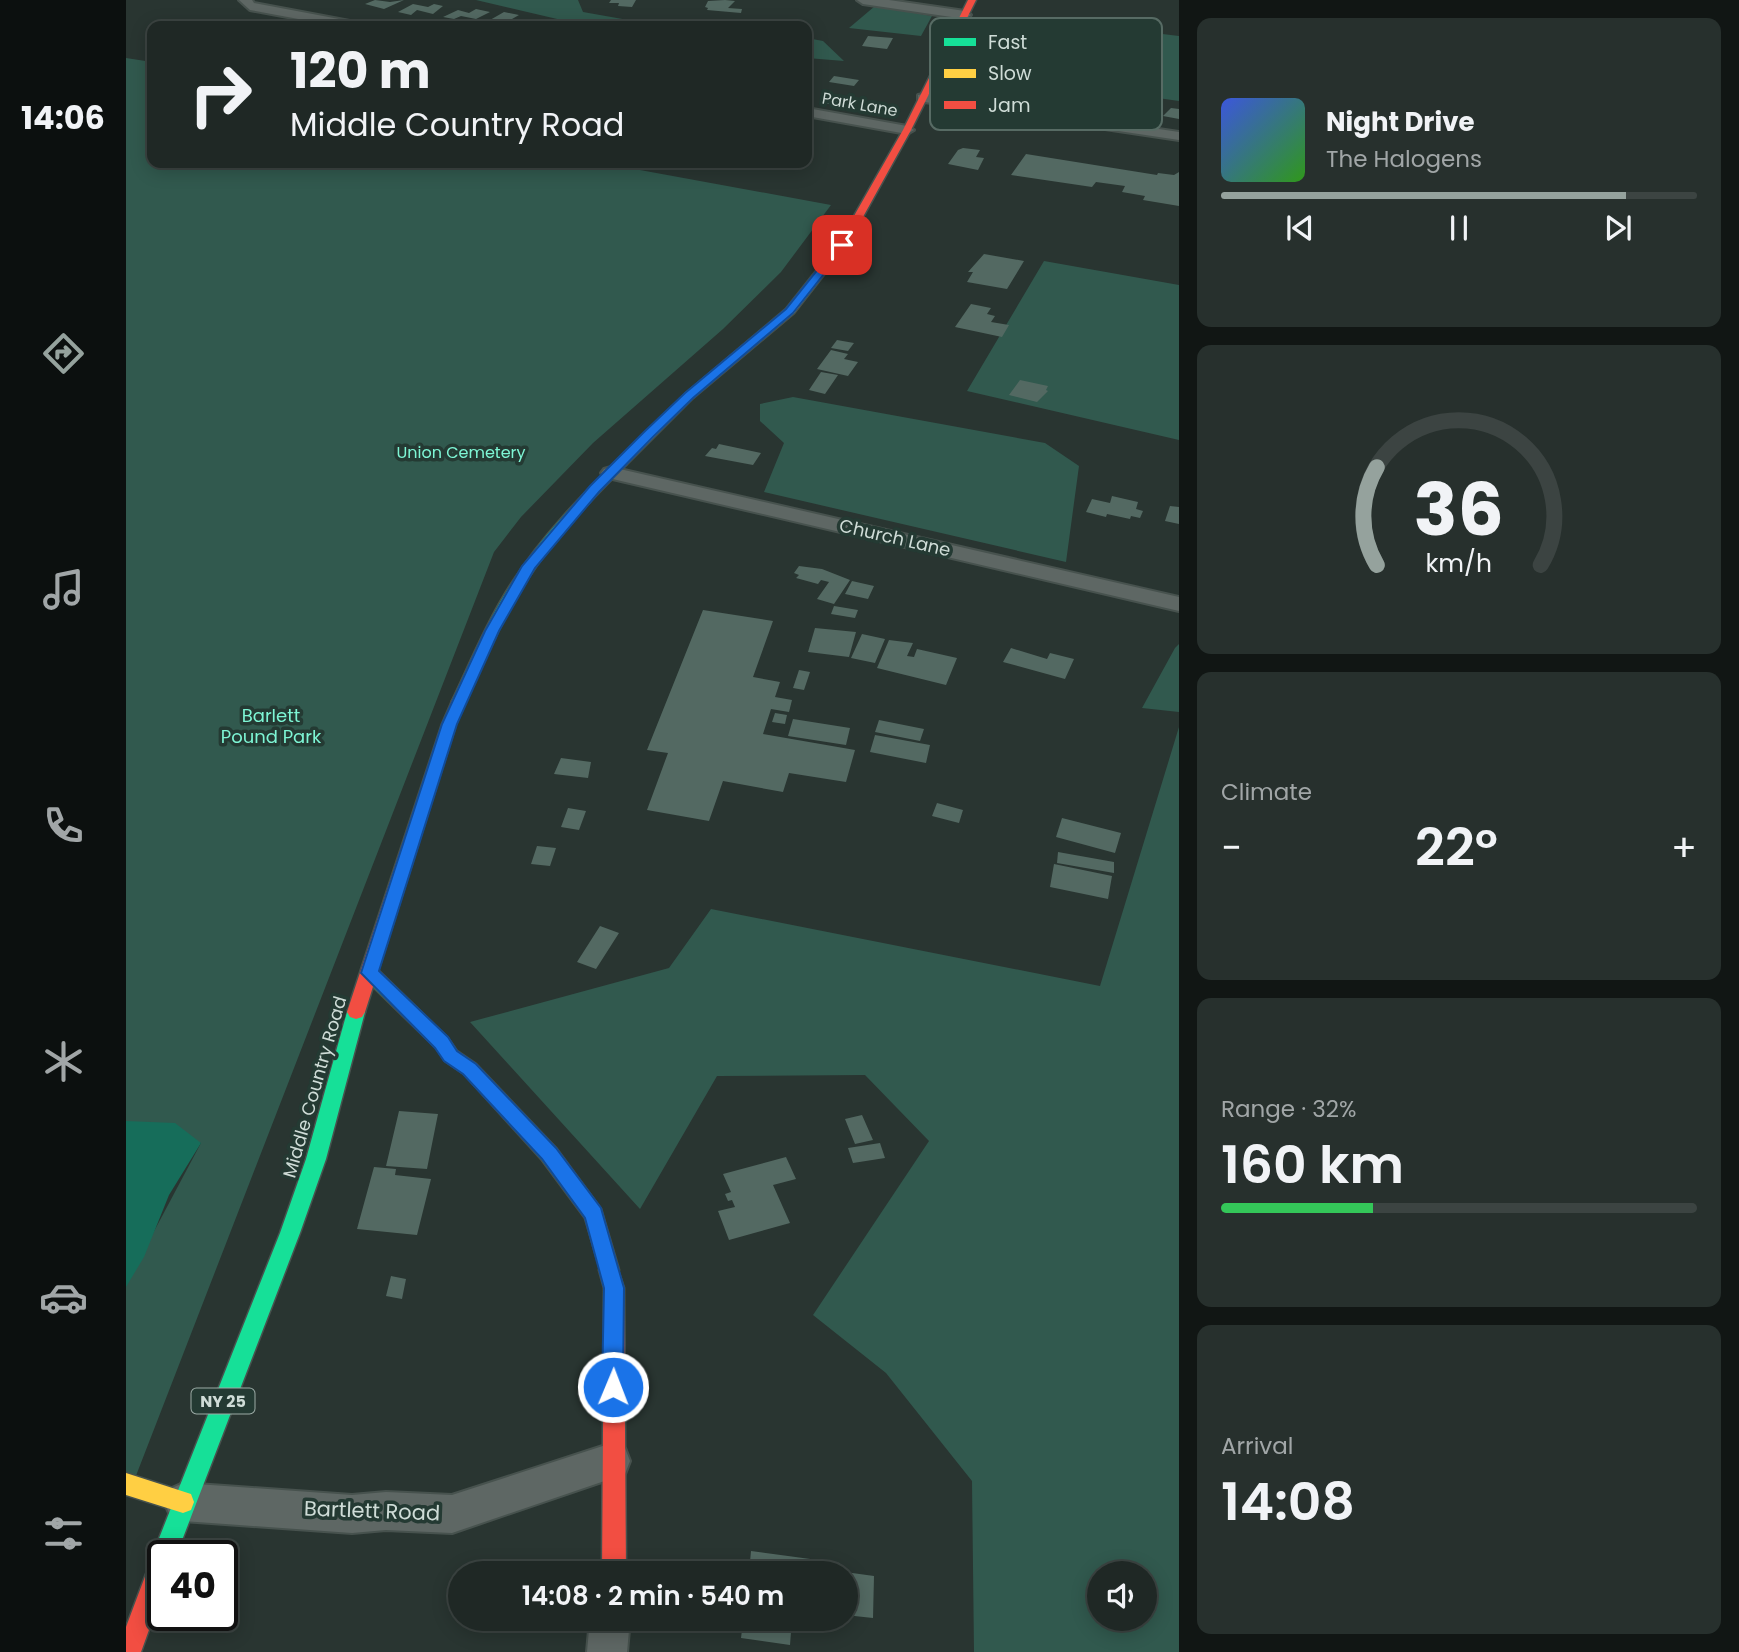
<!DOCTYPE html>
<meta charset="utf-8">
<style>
:root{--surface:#1f2825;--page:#27302d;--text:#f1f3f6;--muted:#a1a6a7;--line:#3c4442;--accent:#95a29d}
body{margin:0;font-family:Poppins,sans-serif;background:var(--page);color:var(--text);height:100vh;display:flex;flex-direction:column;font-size:26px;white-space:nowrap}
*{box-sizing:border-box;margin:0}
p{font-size:23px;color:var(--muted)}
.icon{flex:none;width:38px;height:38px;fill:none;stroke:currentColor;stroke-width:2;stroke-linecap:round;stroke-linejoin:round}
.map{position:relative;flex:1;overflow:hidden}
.panel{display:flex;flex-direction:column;gap:18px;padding:18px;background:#111614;width:560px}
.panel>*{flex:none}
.top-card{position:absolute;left:21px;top:21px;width:665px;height:147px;border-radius:14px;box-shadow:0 4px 18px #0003,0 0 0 2px var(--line);background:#1f2825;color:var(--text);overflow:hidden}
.buttons{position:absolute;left:961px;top:1561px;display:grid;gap:14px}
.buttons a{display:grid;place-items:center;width:70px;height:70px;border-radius:50%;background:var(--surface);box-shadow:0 4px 18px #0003,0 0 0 2px var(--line);font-size:35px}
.speed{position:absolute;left:21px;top:1540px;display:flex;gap:14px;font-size:35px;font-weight:700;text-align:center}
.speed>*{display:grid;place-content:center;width:91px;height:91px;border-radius:50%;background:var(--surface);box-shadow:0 4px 18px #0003,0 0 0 2px var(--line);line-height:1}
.speed .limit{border:4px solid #111;border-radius:10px;background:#fff;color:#111}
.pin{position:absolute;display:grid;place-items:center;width:60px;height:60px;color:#fff;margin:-30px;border-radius:14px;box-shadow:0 4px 10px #0006}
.me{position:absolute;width:77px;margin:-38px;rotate:1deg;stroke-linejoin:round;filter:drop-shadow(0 0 5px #0008)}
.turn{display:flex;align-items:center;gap:24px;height:147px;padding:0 28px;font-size:32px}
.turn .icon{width:91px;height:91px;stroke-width:2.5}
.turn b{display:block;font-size:49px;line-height:60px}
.big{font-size:52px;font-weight:600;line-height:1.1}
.panel .tile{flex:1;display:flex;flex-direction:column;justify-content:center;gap:10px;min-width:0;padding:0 24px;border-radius:14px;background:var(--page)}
.panel .dial{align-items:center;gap:0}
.dial svg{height:182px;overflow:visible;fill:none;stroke:var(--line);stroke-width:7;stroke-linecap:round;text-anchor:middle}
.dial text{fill:var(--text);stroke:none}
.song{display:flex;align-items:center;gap:21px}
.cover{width:84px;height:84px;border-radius:10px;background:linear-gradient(135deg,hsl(230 70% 55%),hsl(110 70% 35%))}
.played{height:7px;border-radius:4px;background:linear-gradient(90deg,var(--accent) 85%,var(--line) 85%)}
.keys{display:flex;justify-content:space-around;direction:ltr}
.heat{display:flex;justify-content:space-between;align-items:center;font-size:38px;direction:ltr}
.charge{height:10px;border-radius:5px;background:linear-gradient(90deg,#34c759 32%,var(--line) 0)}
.trip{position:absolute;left:322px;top:1561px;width:410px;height:70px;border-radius:35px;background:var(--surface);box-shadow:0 4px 18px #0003,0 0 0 2px var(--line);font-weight:600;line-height:70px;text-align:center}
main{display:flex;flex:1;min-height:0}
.menu{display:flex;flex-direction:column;width:126px;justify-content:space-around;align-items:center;background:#0c100f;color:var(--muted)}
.menu .icon{width:49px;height:49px}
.menu .current{color:var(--accent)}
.menu b{font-size:32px;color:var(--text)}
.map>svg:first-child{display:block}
.green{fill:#31594e;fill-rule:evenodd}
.water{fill:#166d5a}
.building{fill:#536962}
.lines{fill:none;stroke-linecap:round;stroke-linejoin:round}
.street-casing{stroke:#47524e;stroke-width:4}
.fast-casing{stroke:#47524e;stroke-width:3}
.slow-casing{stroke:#47524e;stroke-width:3}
.jam-casing{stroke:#47524e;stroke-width:3}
.street{fill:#5e6764;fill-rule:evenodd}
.fast{fill:#16e098;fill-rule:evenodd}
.slow{fill:#ffcf43;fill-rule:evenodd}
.jam{fill:#f24e42;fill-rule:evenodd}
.route{fill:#1a73e8;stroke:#114b97;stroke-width:2}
.labels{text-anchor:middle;stroke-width:7;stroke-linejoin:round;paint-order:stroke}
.far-street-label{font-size:16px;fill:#cfdcd7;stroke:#243a33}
.far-park-label{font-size:16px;fill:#7ef6d5;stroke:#243a33}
.shield{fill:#243a33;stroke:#9caba6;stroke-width:2}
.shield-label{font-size:16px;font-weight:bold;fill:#cfdcd7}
.street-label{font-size:18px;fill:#cfdcd7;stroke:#243a33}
.park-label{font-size:18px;fill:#7ef6d5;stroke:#243a33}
.near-street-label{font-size:21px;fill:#cfdcd7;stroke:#243a33}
.key{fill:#243a33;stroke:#576b64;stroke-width:2}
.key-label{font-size:19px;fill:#cfdcd7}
</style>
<main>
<nav class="menu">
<b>14:06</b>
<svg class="icon current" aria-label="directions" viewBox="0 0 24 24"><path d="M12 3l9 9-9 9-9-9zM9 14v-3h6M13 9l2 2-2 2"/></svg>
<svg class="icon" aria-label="music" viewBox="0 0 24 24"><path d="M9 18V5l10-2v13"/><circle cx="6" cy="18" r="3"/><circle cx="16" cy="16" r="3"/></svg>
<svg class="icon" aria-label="phone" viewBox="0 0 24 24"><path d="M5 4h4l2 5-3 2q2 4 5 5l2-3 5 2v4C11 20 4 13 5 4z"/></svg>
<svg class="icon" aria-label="climate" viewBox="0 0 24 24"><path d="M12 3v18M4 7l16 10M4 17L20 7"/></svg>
<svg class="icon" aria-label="car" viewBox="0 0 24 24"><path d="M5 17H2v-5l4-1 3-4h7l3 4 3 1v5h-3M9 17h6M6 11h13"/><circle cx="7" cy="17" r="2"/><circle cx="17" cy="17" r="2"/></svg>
<svg class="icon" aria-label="filters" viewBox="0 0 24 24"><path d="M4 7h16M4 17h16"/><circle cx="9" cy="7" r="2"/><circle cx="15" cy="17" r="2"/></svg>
</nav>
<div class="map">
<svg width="1053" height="1652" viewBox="0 0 1053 1652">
<rect width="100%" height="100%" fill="#293531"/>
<path class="green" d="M350 0H452L457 12 536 26H461Z
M749 6 806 16 795 36 723 28Z
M995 29 1053 36V101L975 90Z
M681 38 697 41 718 61 681 58Z
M0 58 26 62V163H501L514 170 705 205 655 272 597 329 467 443 395 517 368 552 6 1486 0 1484V1284L75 1143 0 1127Z
M918 261 1053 285V440L841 391Z
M667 397 919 443 953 466 940 562 638 492 658 443 634 421V404Z
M1053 644V712L1016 708 1049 648Z
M1053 727V1652H848L846 1481 760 1373 687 1315 803 1141 739 1075 591 1076 514 1209 344 1022 543 968 585 909 974 986ZM973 1573H1018V1619H973Z"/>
<path class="water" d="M0 1121 49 1123 75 1143 43 1195 18 1257 0 1287Z"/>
<path class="building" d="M249 0 264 2 278 0 258 9 239 4Z
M485 0H510L506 7 492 6 493 3H483Z
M599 0 609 1 602 8 616 9 615 13 581 10 582 8 579 7 582 1Z
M287 4 302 7 308 4 317 6 307 14 291 10 285 15 272 12Z
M350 9 364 12 350 19 335 16 328 19 317 17 332 10 343 13Z
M378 12 393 15 386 19 399 21 390 26H376L381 23 364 20Z
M742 36 767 38 761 49 736 46Z
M708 76 733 80 728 86 703 82Z
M698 98 720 100 716 105 694 103Z
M1045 108 1053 109V119L1037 116Z
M837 148 854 150 850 157 858 158 852 170 822 164 832 150Z
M900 154 1031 175 1032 173 1048 175 1053 172V206L1017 200 1019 196 996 192 999 186 970 182 966 187 885 175Z
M858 254 898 261 881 289 841 282 847 272H842Z
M845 304 865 308 861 314 869 316 865 322 883 325 876 337 829 327Z
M711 340 728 343 722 351 705 348Z
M705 350 722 354 718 359 732 362 722 376 691 369Z
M695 372 712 375 699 394 683 390Z
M894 380 922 386 920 390 922 391 911 402 883 395Z
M593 444 635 453 627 465 579 456 586 448 590 449Z
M986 496 1012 502 1010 509 1017 511 1014 518 1005 516 1004 519 981 514 980 517 960 512 966 499 984 503Z
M1044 506 1053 507V524L1039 521Z
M673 566 696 569 724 580 708 604 691 599 703 582 695 580 692 584 670 578 673 575 668 573Z
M726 581 748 586 742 599 719 594Z
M708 606 732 610 729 618 705 614Z
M577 610 647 621 627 677 654 682 649 697 666 700 663 712 645 709 637 734 729 750 720 782 663 773 657 792 597 781 583 821 521 810 542 753 521 750Z
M689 628 730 632 723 657 682 652Z
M736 634 759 639 749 663 725 658Z
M763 640 787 643 781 656 788 657 791 649 831 658 820 685 751 668Z
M885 648 921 659 924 653 948 659 939 679 877 662Z
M673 670 684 672 678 690 667 688Z
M649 713 661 715 659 724 646 722Z
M667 719 724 728 720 745 662 736Z
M753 720 798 729 794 741 749 732Z
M749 735 804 745 800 763 744 752Z
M435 758 465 762 462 778 428 774Z
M811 803 837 810 833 823 806 816Z
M442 808 460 811 453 830 435 827Z
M936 818 995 833 989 853 930 837Z
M411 846 430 848 424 866 405 864Z
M932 852 988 862V873L931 863Z
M928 864 986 876 982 899 924 887Z
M474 926 493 933 470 969 451 962Z
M273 1111 312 1114 301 1169 260 1166Z
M736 1115 747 1140 729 1144 719 1119Z
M754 1143 759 1158 727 1163 722 1148Z
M660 1157 670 1179 647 1185 664 1223 603 1240 592 1211 609 1207 606 1200 602 1201 599 1194 605 1192 597 1174Z
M248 1167 270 1169 269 1175 305 1179 291 1235 231 1229Z
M265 1276 280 1279 276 1299 260 1296Z
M625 1551 714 1563V1573H623Z
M719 1572 748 1576 747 1618 719 1615Z
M609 1619H666L664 1645 615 1638 617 1622H609Z"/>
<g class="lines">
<defs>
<path id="street" d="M113 0H126L128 3 229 22 235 26H210L124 10Z
M731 0H763L839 11 845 15 839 19 737 4Z
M797 94 1053 132V140L792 101V95Z
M681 108 781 126 788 130 781 134 681 116Z
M485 467 1053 597V611L478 477 475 473 478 469Z
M486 1443 499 1448 504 1461 499 1474 326 1533 260 1530 226 1533 57 1521 44 1515 38 1502 44 1489 57 1483 226 1495 260 1492 326 1495Z
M464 1619H504L501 1652H461Z"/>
<path id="fast" d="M496 458 500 459V465C464 501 429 537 401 580 376 618 359 660 340 701L333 706 328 704 326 701C345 661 362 619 387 581 416 536 454 497 492 459Z
M244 966 250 968 322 1038 331 1051 350 1064 430 1148 475 1209 493 1270 490 1276 483 1279 476 1276 459 1218 416 1160 338 1074 319 1061 310 1048 238 978 235 973 238 968Z
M230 1005 236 1007 239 1012 200 1159 174 1233 50 1556H37V1567L30 1564 26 1556 154 1233 180 1159 221 1012 224 1007Z"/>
<path id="slow" d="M713 242 722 244 668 313 567 398 500 465H492V459L559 394 660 309Z
M0 1473 65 1494 68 1502 65 1510 57 1513 0 1495Z"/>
<path id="jam" d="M842 0H850L785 130 722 244 713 246 712 244 777 130Z
M333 696 340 701 330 724 239 1012 236 1017 230 1019 224 1017 221 1012 316 724 326 701Z
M483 1261 490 1264 498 1288 500 1573H476L478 1288 473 1270 476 1264Z
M37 1546 45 1550 48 1556H37V1591L15 1652H0V1627L29 1550Z"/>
</defs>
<use href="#street" class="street-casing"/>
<use href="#fast" class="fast-casing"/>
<use href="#slow" class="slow-casing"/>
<use href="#jam" class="jam-casing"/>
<use href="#street" class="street"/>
<use href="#fast" class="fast"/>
<use href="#slow" class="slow"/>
<use href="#jam" class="jam"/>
</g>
<path class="route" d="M713 243 721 245 667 313 567 398 527 437 473 492 409 568 373 631 331 724 253 971 322 1037 331 1051 350 1064 430 1148 475 1208 498 1288 497 1387 494 1394 487 1397 479 1394 476 1387 478 1288 459 1218 416 1159 337 1074 318 1061 309 1048 235 973 316 724 359 631 396 566 464 486 518 432 559 393 660 309Z"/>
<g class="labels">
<g class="far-street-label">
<text transform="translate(734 104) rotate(10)" y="6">Park Lane</text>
</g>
<g class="far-park-label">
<text x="335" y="458">Union Cemetery</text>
</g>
<rect class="shield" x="65.5" y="1388.5" width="63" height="25" rx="5"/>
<g class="shield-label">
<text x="97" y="1407">NY 25</text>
</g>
<g class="street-label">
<text transform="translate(769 538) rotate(13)" y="6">Church Lane</text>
<text transform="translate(189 1087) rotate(-74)" y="6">Middle Country Road</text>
</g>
<g class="park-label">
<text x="145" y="722">Barlett<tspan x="145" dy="21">Pound Park</tspan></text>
</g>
<g class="near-street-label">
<text transform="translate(246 1511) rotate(2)" y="7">Bartlett Road</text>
</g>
</g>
<rect x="804" y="18" width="232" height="112" rx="10" class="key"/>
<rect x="818" y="38" width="32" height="8" fill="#16e098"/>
<rect x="818" y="69" width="32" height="9" fill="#ffcf43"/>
<rect x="818" y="101" width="32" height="8" fill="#f24e42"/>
<g class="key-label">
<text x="862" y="49">Fast</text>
<text x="862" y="80">Slow</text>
<text x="862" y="112">Jam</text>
</g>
</svg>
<div class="buttons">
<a><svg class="icon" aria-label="sound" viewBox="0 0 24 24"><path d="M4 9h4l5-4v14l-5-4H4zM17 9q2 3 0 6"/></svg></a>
</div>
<div class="speed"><div class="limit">40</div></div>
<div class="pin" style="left:716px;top:245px;background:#d93025"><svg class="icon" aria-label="arrive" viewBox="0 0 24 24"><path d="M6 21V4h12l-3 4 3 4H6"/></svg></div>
<svg class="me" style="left:487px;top:1387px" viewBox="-20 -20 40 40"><circle r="17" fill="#1a73e8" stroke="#fff" stroke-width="3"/><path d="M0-11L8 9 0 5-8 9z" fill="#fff"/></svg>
<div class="trip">14:08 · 2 min · 540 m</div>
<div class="top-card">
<div class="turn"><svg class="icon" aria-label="right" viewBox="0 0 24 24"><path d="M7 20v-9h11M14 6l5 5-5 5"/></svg><div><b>120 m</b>Middle Country Road</div></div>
</div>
</div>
<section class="panel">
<div class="tile">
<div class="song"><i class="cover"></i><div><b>Night Drive</b><p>The Halogens</p></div></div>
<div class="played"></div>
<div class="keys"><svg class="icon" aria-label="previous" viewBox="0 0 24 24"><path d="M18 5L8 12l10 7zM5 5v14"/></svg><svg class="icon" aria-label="pause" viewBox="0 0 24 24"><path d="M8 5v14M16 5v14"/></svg><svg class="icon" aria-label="next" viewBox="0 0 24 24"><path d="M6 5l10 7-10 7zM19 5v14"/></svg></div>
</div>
<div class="tile dial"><svg viewBox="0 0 100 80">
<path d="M14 69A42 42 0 1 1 86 69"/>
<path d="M14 69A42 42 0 0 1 14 26" stroke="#95a29d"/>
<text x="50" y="56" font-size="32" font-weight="700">36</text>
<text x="50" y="72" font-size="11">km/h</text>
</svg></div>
<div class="tile"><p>Climate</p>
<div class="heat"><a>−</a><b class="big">22°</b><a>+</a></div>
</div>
<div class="tile"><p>Range · 32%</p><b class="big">160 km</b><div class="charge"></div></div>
<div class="tile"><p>Arrival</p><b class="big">14:08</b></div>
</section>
</main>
